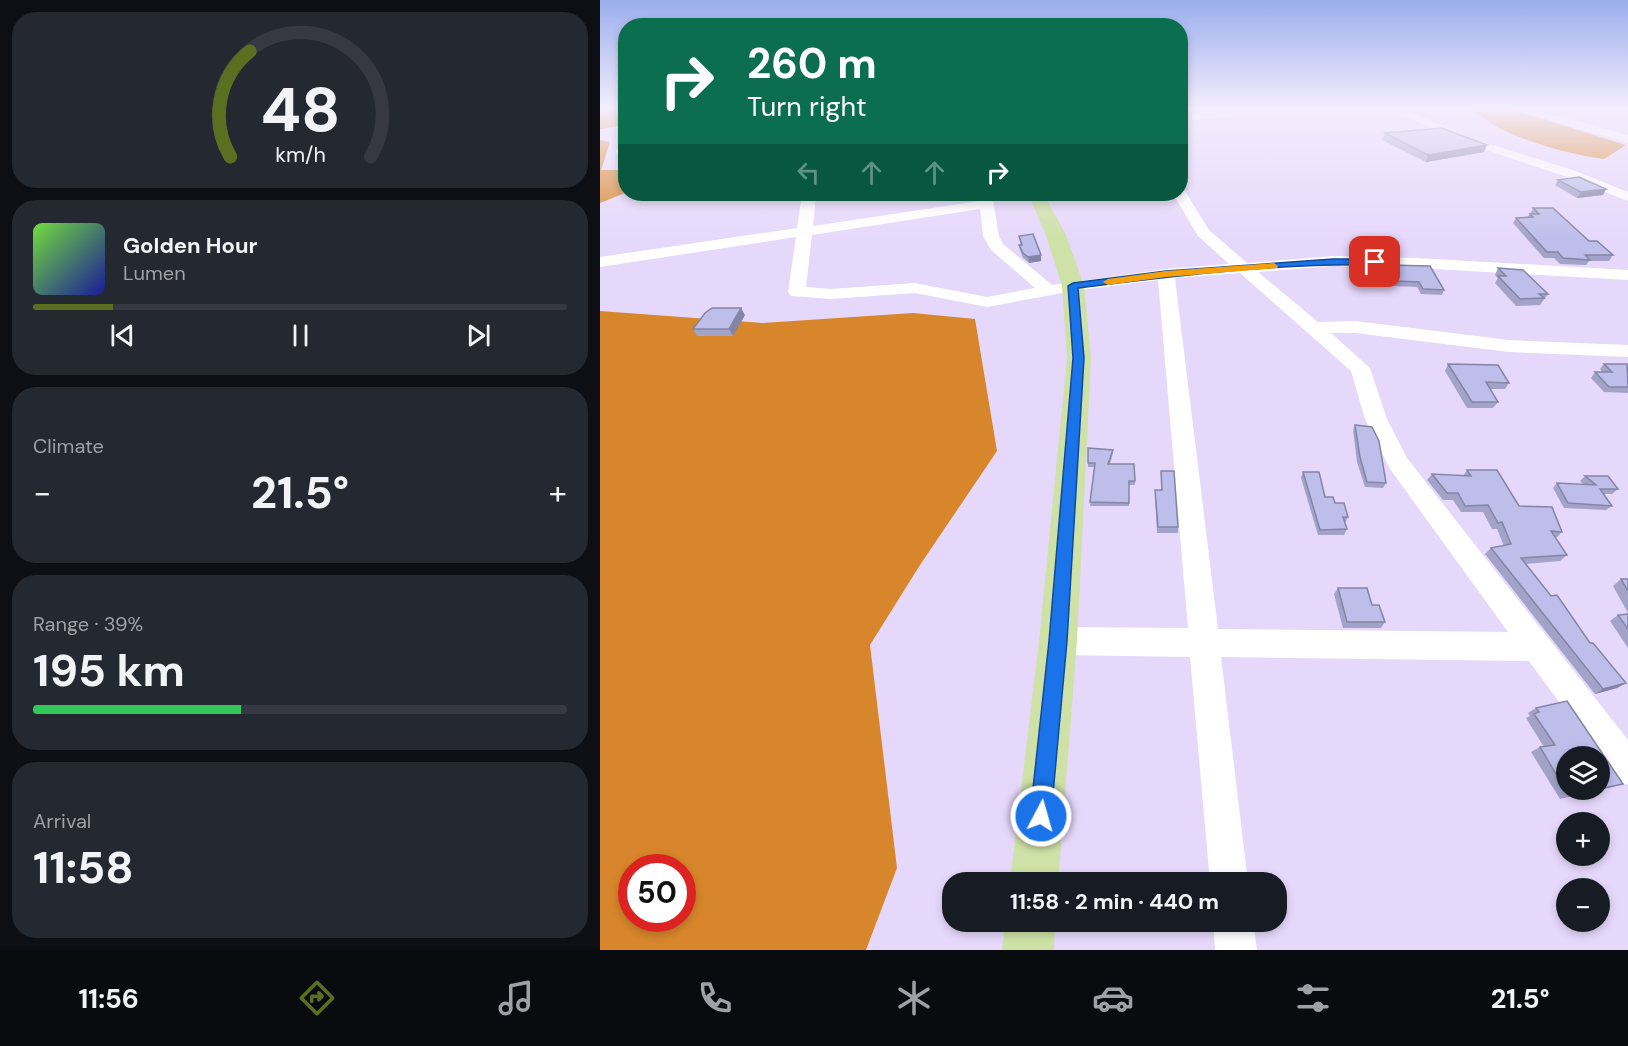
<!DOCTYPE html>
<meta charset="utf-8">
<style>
:root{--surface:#171b24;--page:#242831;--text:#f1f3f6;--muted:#9ea1a6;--line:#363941;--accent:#5a7020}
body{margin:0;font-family:"DM Sans",sans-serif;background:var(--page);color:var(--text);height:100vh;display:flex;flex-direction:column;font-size:22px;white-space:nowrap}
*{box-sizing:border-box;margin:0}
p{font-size:20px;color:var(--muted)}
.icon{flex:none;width:33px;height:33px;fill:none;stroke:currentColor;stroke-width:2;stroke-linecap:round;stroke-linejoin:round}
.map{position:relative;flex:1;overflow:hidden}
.panel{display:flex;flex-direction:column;gap:12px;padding:12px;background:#0d0f14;width:600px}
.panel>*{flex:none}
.hud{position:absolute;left:18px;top:18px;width:570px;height:183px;border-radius:24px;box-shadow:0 3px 9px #0003;background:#0b6e4f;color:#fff;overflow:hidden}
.controls{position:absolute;left:956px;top:746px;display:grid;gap:12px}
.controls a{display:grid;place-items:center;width:54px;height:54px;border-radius:50%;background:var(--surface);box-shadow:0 3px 9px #0003;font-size:30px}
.speed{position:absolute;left:18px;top:854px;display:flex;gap:12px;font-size:30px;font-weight:700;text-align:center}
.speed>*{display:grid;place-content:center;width:78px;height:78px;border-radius:50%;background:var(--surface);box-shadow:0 3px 9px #0003;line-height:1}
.speed .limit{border:9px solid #d22;background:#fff;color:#111}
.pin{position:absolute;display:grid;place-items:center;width:51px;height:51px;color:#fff;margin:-26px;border-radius:12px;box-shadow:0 3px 9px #0006}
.me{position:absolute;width:66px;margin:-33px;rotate:6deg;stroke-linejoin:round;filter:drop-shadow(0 0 4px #0008)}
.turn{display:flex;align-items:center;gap:21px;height:126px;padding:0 30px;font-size:27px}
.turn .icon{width:78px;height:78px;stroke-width:2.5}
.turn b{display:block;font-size:42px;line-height:51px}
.lanes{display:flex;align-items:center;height:57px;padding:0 30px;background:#0003;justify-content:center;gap:30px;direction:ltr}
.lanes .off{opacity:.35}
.big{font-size:45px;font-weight:700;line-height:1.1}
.panel .widget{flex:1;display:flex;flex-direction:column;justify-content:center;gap:9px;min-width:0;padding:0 21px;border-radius:24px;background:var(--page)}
.panel .dial{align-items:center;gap:0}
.dial svg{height:156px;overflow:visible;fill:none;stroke:var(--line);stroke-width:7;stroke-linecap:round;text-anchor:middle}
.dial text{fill:var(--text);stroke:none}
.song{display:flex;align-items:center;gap:18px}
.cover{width:72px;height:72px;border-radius:9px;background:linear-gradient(135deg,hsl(100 70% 55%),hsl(240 70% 35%))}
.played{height:6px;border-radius:3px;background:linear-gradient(90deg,var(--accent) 15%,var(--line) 15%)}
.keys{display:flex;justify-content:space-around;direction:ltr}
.heat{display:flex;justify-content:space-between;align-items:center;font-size:33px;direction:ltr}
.charge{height:9px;border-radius:4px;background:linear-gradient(90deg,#34c759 39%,var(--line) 0)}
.trip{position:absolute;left:342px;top:872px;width:345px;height:60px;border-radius:24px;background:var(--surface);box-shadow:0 3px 9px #0003;font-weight:700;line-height:60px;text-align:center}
.menu{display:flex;height:96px;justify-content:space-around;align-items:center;background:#090b0e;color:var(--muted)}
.menu .icon{width:42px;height:42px}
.menu .on{color:var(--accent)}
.menu b{font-size:27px;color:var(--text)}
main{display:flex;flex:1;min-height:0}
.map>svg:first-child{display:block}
.forest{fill:#d8862b;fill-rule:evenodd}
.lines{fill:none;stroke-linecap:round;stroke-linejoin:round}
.minor{fill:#fff;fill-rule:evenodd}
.major{fill:#cee1a6;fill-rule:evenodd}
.wall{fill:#a3a3c9}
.shaded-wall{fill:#8485a4}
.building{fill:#bdbeea;stroke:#8485a4;stroke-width:1.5}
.route{fill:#1a73e8;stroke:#114b97;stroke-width:1.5}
.slow{fill:#f59e0b}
</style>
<main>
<section class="panel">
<div class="widget dial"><svg viewBox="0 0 100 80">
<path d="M14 69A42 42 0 1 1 86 69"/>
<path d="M14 69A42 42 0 0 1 24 15" stroke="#5a7020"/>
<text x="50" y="56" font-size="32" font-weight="700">48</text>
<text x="50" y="72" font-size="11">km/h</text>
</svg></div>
<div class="widget">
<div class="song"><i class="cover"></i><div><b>Golden Hour</b><p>Lumen</p></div></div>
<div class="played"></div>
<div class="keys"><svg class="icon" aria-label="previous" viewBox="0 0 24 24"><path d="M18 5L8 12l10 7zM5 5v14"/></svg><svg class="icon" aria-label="pause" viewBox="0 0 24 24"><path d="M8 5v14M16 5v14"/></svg><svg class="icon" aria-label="next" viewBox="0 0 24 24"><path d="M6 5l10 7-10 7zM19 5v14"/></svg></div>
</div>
<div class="widget"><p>Climate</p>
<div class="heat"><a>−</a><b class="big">21.5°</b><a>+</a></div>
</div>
<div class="widget"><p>Range · 39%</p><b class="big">195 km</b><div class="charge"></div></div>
<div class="widget"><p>Arrival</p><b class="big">11:58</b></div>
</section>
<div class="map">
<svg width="1028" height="950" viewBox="0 0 1028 950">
<rect width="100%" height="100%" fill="#e6d8fb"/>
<path class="forest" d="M0 108H25V125L0 129Z
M865 108H904L920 112 1026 145 1004 159C970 154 933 144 901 129 888 123 879 112 865 108Z
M0 140 10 142 1 170H26L25 193 0 203Z
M0 311 163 323 313 313 375 319 397 451 320 565 270 645 297 868 266 950H0ZM32 867H82V918H32Z"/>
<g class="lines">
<path class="minor" d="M648 108H689L684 111 580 121V115Z
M774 108 806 110 870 138 973 170 1028 192V201L964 176 862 142 809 118Z
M911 108H929L1028 135V143Z
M26 145V153H17L15 150Z
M580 190 585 191 609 230 647 263 733 256 816 258 1028 270V280L816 268 733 266 658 272 718 322 755 321 909 340 1028 345V357L909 352 755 333H731L770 368 787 419 807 458 1028 740V785L1016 780 929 661 621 657 648 882H610L590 657 458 655 447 651 443 641 447 631 458 627 588 628 558 280 473 291 387 307 315 293 231 299 191 296 188 292 196 237 0 267V257L197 228 202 194H216L213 226 379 201 378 194H392L399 236 403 244 452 285 566 269 629 264 598 236 573 194H580ZM380 209 383 236 391 250 435 288 387 297 315 283 231 289 206 287 212 235ZM640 273 751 371 765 419 790 469 908 632 618 629 575 278Z
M613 921H653L657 950H615Z"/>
<path class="major" d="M428 194H444L466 235 484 286 491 358 477 641 458 882H410L439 641 467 358 462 286 446 235Z
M405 921H455L454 950H402Z"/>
</g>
<path class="wall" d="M785 133 884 152 826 162 782 140Z
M958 180 1006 189 1003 195 977 198 955 185Z
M933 208 989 241 1013 255 1009 261H989L986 265 960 264 954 258H944L913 223 916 218 927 217 930 214Z
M419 236 441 261 429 263 423 258 420 250 419 245H421Z
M787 265 844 290 842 295 821 294 817 287 794 286 785 270Z
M898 268 948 294 940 305 916 306 895 283 898 278 895 275Z
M145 315 133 336H97L93 329Z
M848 364 909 383 905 389H890L898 402 893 408H867L845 371Z
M1004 364 1028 365V393L1004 392 991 378 995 372H1002L1000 369Z
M755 425 786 483 783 488 765 487 757 462 753 430Z
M488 448 513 453 510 464H534L535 485H529V506H490L495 467H488Z
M867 470 919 506 962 532 956 538 967 555 960 561 925 564 990 643 1026 683 1017 688 995 694 885 554 891 548 904 546 897 529H892L883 512H861L853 500H843L827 480 832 474 863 476Z
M561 471 578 527V533H557L555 496V490H561Z
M703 472 725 497 735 503 748 517 745 523 747 529 744 535H718L701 478Z
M985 476 1018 489 1012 494H1004L1012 506 1006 510 964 508 953 488 957 483 984 485 980 481Z
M1021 579H1028V613L1013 586Z
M738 588 772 605 785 622 781 628H743L734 594Z
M1028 614V648L1010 621 1018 615Z
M936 708 1023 784 1012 787 960 799 931 752 940 747H944L926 718 930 716 928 713Z"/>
<path class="shaded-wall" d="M887 145 884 152 826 162 828 155Z
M1006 189 1003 195 977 198 981 192Z
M441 255V261L429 263 428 257Z
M141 308 145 315 133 336 129 329Z
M1026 683 1017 688 995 694 1003 689Z"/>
<path class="building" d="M842 128 887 145 828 155 785 133Z
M979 177 1006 189 981 192 958 180Z
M933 208H953L989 241H997L1013 255H985L990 260 963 258 958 252H947L916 218 933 217 930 214H939Z
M433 234 441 255 428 257 423 253 419 245H422L419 236Z
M787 265 830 266 844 290 823 289 819 282 796 281Z
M898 268 923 270 948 294H939L944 298 920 299 898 276H906Z
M112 308H141L129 329H93L105 313Z
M848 364 898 365 909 383 886 382 898 402H872Z
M1004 364H1027L1028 387H1009L995 372H1012Z
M755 425 772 427 779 441 786 483 767 482 760 457Z
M488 448 513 450 508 464H534L535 481H529V503L490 502 495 463H488Z
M867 470H897L919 506 952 507 962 532 951 531 967 555 921 558 951 596 957 595 990 643H993L1026 683 1003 689 891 548 911 544 902 522 898 523 888 505 865 506 858 493H847L832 474 871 476Z
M561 471H574L578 527H558L555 490H562Z
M703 472H719L725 497H733L735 503H744L748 517H743L747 529 720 530Z
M985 476H1008L1018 489H1000L1012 506 968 503 957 483 996 485Z
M1021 579H1028V591Z
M738 588H767L772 605H779L785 622H747Z
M1028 614V629L1018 615Z
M967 701 1023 784 999 789V756H966V789H998L969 796 940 747 955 745 934 714 939 712 936 708Z"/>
<linearGradient id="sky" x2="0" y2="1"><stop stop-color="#9aaeec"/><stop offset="0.45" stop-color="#f4edfd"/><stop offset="1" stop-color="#f4edfd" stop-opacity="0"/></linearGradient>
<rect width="1028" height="241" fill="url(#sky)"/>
<path class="route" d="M733 259H775L779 262 775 265C676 263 576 276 478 288L484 358 467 641 451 816 448 824 441 827 433 824 430 816 449 641 473 358 468 286 473 283 566 271Z"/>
<path class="slow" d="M674 263 678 266 677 268 566 277 508 285 503 282 508 279 566 271Z"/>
</svg>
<div class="controls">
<a><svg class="icon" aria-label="layers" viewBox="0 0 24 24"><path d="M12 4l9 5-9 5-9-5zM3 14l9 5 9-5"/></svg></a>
<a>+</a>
<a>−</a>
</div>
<div class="speed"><div class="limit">50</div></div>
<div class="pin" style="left:775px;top:262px;background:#d93025"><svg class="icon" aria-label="arrive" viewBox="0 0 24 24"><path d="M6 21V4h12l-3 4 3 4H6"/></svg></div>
<svg class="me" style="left:441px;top:816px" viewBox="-20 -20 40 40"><circle r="17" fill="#1a73e8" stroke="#fff" stroke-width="3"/><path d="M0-11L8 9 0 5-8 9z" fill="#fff"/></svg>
<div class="trip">11:58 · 2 min · 440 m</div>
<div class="hud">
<div class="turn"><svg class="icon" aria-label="right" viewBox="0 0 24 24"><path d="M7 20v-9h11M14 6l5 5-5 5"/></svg><div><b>260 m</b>Turn right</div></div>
<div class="lanes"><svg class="icon off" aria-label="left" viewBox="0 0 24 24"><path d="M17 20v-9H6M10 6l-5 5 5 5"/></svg><svg class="icon off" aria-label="ahead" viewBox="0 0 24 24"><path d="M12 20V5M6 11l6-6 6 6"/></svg><svg class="icon off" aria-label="ahead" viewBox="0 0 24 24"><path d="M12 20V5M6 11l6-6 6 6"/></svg><svg class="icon" aria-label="right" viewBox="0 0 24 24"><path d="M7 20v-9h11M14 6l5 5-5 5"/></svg></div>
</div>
</div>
</main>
<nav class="menu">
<b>11:56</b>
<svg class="icon on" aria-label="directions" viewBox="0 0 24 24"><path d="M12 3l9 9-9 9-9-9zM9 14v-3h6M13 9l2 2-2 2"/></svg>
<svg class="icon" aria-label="music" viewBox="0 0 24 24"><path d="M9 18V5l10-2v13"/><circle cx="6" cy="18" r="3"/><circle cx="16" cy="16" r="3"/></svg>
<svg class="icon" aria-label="phone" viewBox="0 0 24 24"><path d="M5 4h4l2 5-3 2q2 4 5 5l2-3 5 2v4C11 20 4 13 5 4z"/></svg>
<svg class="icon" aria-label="climate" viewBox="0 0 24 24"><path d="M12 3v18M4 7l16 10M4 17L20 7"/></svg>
<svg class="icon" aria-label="car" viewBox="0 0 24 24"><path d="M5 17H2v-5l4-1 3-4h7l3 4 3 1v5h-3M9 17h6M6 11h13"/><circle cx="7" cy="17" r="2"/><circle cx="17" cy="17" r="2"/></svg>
<svg class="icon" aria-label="filters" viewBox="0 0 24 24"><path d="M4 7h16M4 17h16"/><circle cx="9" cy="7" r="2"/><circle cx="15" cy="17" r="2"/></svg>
<b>21.5°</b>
</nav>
